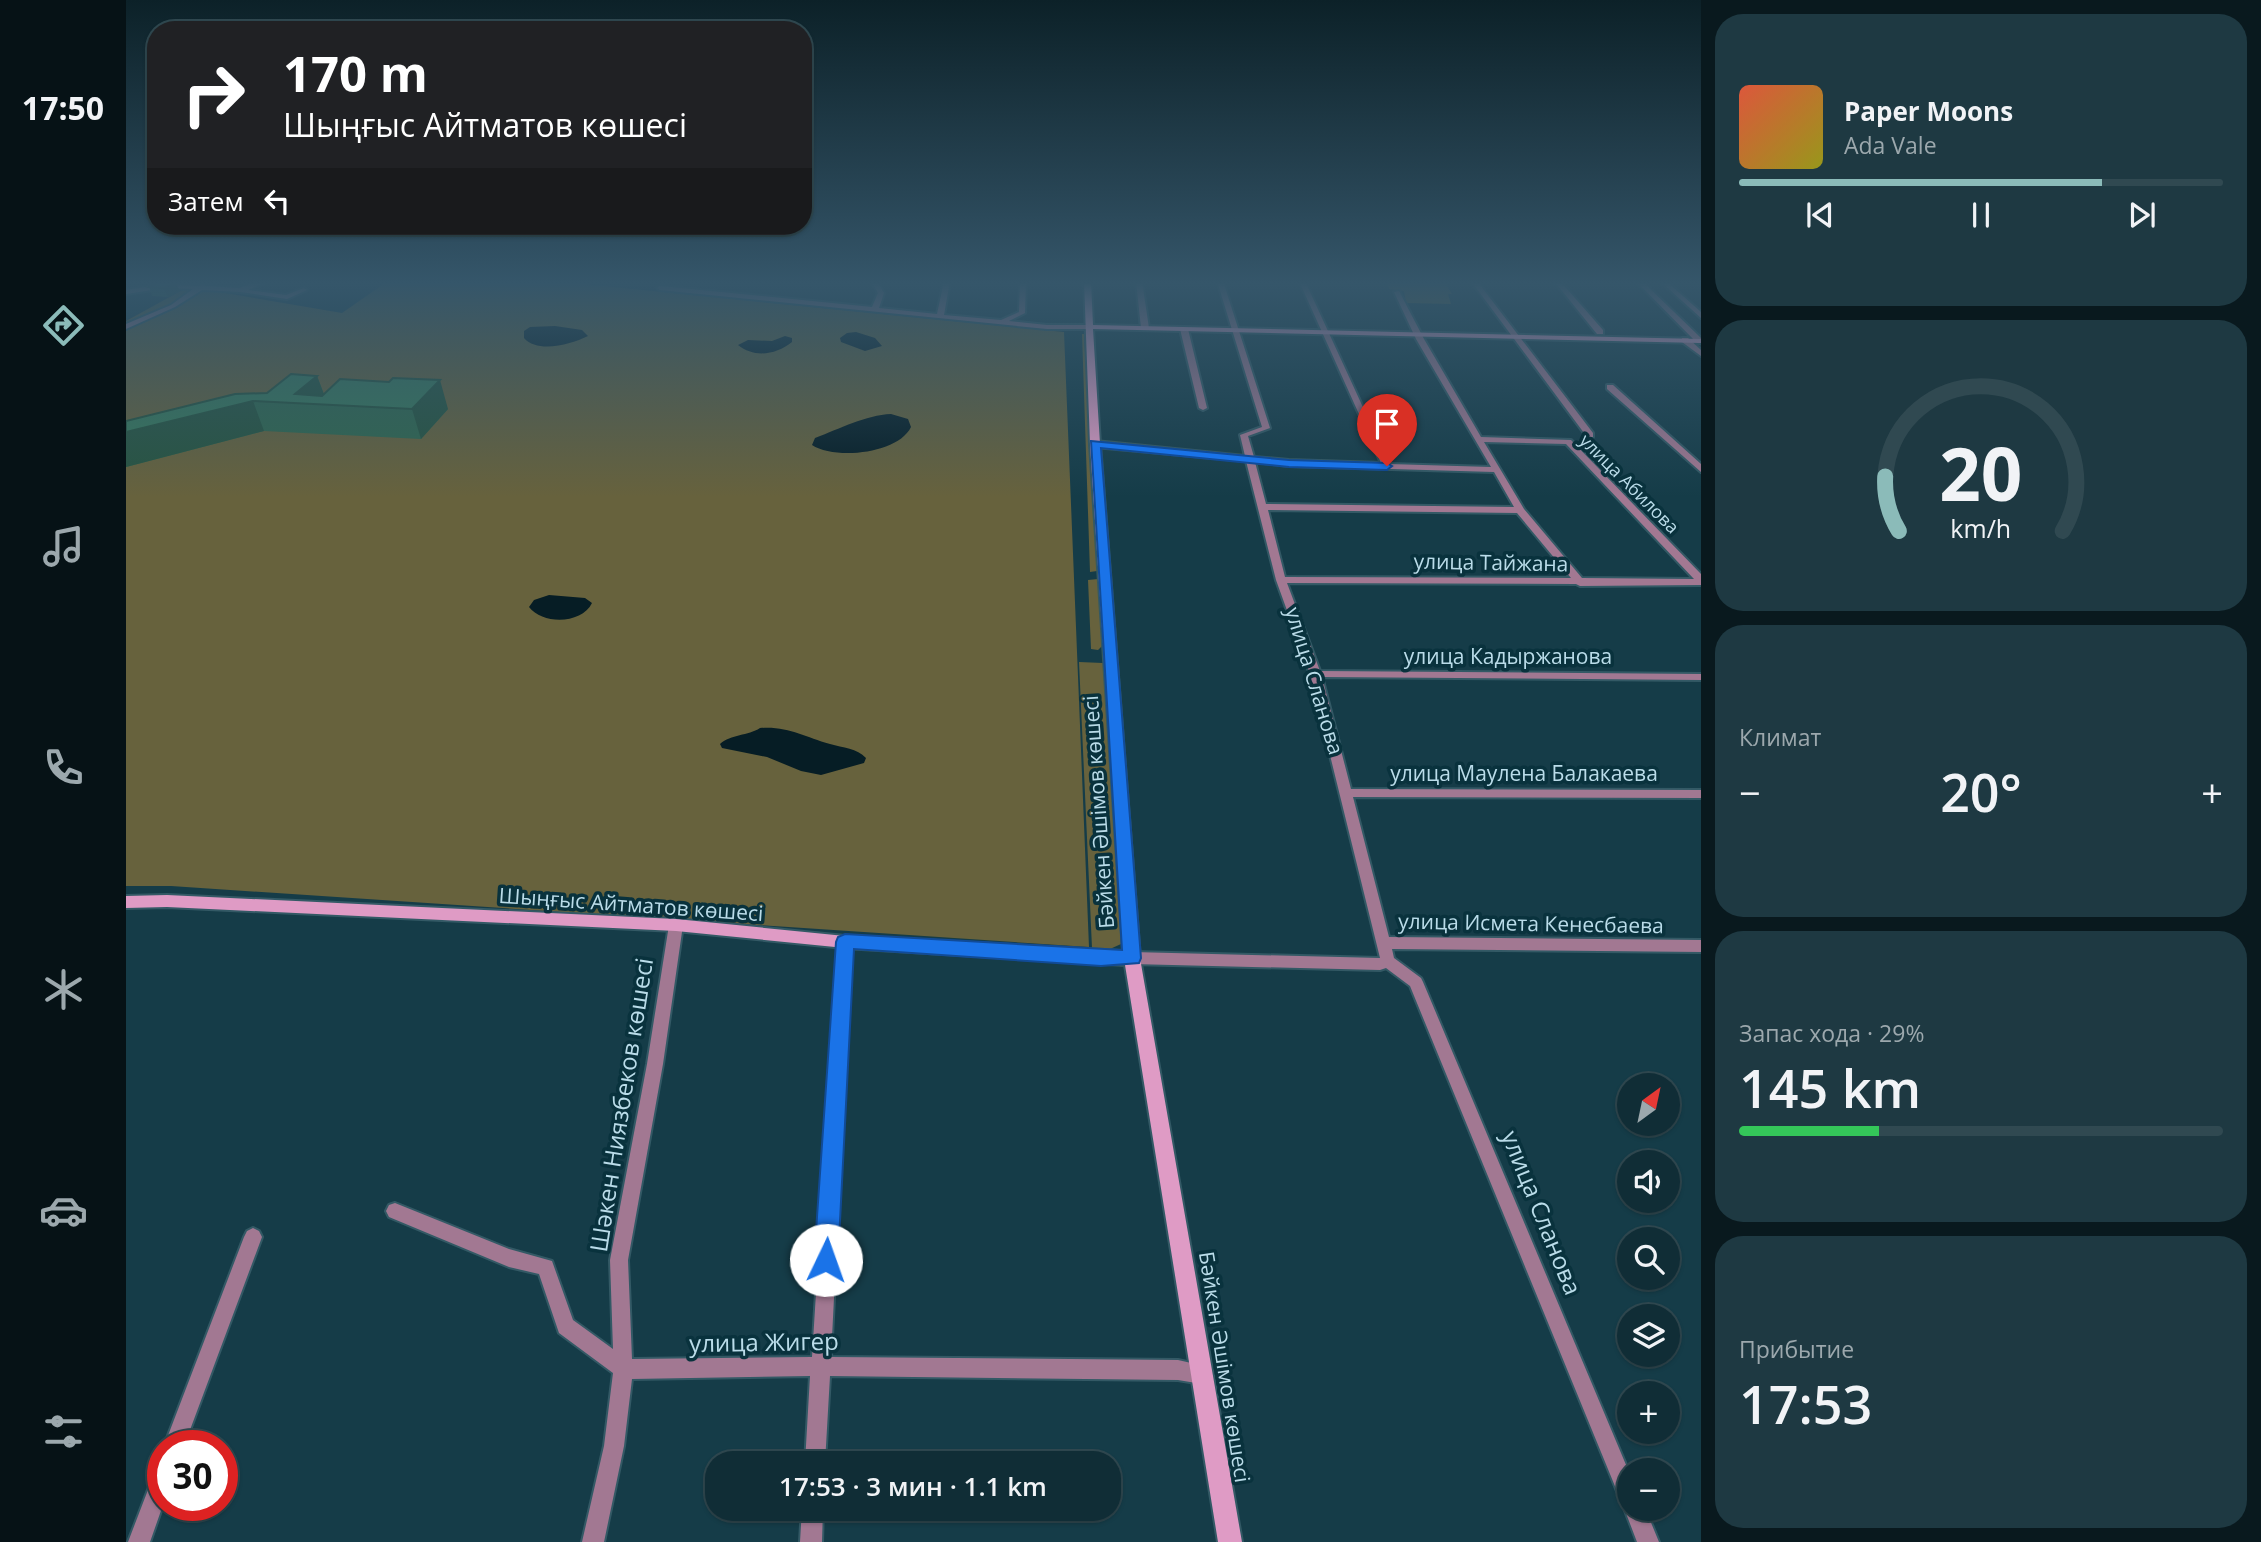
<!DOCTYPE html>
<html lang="ru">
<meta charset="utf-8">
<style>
:root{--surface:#102d36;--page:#1e3942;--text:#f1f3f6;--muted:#9ca8ad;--line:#304951;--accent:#8bbbb9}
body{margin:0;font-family:"Open Sans",sans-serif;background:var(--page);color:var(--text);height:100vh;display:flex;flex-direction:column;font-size:26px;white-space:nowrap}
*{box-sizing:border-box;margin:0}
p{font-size:23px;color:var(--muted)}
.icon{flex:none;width:38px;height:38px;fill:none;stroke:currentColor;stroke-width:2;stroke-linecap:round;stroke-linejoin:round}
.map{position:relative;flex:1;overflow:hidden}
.panel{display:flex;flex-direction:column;gap:14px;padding:14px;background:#09191e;width:560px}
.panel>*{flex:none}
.guide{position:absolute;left:21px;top:21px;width:665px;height:214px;border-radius:28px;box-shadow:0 2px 5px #0004,0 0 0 2px var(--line);background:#202124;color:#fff;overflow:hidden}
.needle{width:46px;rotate:33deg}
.tools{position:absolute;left:1491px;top:1073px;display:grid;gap:14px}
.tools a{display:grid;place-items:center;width:63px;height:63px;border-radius:50%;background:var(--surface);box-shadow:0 2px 5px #0004,0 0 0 2px var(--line);font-size:35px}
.speed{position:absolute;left:21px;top:1430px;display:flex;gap:14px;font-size:35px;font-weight:700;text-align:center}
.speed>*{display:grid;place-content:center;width:91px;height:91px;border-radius:50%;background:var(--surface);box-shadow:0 2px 5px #0004,0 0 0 2px var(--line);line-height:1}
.speed .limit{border:10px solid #d22;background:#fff;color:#111}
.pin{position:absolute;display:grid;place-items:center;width:60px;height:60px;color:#fff;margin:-72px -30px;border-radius:50% 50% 50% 0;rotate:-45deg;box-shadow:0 0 7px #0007}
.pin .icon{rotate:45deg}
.me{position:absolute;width:77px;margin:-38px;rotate:3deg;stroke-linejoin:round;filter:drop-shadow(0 0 5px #0008)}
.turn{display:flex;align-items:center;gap:24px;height:147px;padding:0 21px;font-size:32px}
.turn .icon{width:91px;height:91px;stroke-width:2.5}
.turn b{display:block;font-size:49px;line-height:60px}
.then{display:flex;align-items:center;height:66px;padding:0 21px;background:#0003;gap:14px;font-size:26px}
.big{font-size:52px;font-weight:600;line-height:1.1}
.panel .widget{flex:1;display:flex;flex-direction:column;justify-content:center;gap:10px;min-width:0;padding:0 24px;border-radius:28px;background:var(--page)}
.panel .dial{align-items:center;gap:0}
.dial svg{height:182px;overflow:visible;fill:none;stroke:var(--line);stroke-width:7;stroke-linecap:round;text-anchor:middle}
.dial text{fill:var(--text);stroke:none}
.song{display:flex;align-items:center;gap:21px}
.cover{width:84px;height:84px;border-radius:10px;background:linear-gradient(135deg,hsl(10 70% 55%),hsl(60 70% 35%))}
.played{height:7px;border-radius:4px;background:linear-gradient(90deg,var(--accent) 75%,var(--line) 75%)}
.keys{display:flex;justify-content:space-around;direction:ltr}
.heat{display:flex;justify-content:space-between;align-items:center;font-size:38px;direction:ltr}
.charge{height:10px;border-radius:5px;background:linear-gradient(90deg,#34c759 29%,var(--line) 0)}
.trip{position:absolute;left:579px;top:1451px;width:416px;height:70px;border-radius:28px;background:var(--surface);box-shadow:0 2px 5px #0004,0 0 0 2px var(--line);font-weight:600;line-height:70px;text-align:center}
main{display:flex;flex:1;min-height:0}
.tabs{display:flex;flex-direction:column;width:126px;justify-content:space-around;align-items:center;background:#061216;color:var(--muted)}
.tabs .icon{width:49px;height:49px}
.tabs .current{color:var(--accent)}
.tabs b{font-size:32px;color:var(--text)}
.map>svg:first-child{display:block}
.green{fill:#67623d}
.water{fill:#061d25}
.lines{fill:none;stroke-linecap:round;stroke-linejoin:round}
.stream{stroke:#061d25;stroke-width:2}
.street-casing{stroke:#335965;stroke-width:4}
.secondary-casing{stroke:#335965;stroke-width:4}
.street{fill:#a27892;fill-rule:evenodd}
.secondary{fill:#df9bc5;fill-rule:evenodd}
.wall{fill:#31674e}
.shaded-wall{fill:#285440}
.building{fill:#39785b;stroke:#285440;stroke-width:2}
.route{fill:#1a73e8;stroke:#114b97;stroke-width:2}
.labels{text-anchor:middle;stroke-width:7;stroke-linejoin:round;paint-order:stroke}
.far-street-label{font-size:18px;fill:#badce9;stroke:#09323d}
.street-label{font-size:21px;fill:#badce9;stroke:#09323d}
.near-street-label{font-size:24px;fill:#badce9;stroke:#09323d}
</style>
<main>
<nav class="tabs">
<b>17:50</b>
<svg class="icon current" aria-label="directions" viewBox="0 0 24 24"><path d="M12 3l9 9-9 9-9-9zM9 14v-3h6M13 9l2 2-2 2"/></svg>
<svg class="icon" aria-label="music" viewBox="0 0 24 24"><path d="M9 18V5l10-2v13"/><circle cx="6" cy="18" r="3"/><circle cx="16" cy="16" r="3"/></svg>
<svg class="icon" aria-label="phone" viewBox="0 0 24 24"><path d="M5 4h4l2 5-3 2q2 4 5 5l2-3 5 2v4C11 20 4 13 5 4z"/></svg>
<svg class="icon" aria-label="climate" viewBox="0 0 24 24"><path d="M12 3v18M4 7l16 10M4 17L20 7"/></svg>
<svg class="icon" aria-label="car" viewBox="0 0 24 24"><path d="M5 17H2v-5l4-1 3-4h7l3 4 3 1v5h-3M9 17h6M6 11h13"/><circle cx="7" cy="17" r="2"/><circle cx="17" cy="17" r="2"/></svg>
<svg class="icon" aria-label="filters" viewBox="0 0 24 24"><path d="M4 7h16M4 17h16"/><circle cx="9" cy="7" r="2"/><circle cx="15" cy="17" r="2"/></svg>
</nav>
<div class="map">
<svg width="1575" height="1542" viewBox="0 0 1575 1542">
<rect width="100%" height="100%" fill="#153c48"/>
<path class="green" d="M262 281H426L938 332 963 947 45 886H0V321L60 288H70L216 313Z
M1183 281H1318L1326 294H1322L1325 304 1280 303 1278 291 1263 289 1261 283H1184Z
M956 334H958L971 571 964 572Z
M972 579 977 645 972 650 965 649 962 580Z
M953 662 977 663 997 930 995 944 984 949 966 948Z"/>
<path class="water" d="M429 326 456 330 462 336C446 344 412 354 398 338V331L404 327Z
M730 332 749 338 756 346 739 351 715 342 714 338 721 333Z
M659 336 666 338V342C650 355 628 358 612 345L622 340 646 341Z
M765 414 782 419 785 427C772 454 709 460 686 445L689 438C713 429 740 415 765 414Z
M423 595 459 598 466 603C456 624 417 625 403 607L408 600Z
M634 728C663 726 678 737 704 744 717 748 731 748 740 758L738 763 695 775 675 771 641 757 596 748 594 744C605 734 622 736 634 728Z"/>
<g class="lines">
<path class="stream" d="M68 283 74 281"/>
<defs>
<path id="street" d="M134 281H142L122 290 160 295 178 288 181 290 161 299 115 292 76 290 49 307 0 329V324L45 305 67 289 39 288 0 294V290L39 284 73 286 77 284 80 286 113 288Z
M745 281H751L758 293 753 308 811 314 818 281H824L818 315 875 320 893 312 894 281H900L899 313 883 321 921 325H964L968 327 964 329H921L534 290 531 288 534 286 746 307 752 293Z
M1010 281H1016L1023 328 1019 330 1015 328Z
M1091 281H1097L1144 428 1122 436 1128 457 1163 460 1255 463 1173 281H1179L1263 464 1365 467 1290 339 1268 292 1273 291 1298 339 1355 437 1445 440 1575 574V585L1454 586 1450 584 1161 583 1194 671 1575 674V680L1196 677 1225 789 1575 790V798L1227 797 1263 937 1575 940V952L1266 949 1268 958 1295 978 1297 982 1503 1472V1508H1519L1533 1542H1511L1498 1508 1499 1505 1496 1503 1493 1496 1284 986 1260 968 1254 970 1006 964 1001 962 999 958 1001 954 1006 952 1254 958 1184 674 1150 580 1120 461 969 447 965 444 969 441 1119 456 1114 435 1136 427ZM1358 442 1440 444 1568 579 1456 578 1398 509ZM1129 462 1163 466 1368 472 1388 507 1140 504ZM1142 510 1391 513 1445 578 1159 577Z
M1345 281H1351L1467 433V437H1461Z
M1428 281H1434L1477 330V334H1471Z
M1510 281H1516L1575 338V343H1571Z
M1534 281H1540L1575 312V318Z
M1058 327 1062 329 1081 408 1077 410 1073 408 1054 329Z
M1556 338H1562L1575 350V356L1556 342Z
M1481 385H1487L1575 464V472L1481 389Z
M550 920 555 921 557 925 537 1064 502 1260 506 1359 686 1357 712 942 714 938 719 936 724 938 726 942 705 1357 1052 1360 1083 1367 1086 1374 1083 1381 1076 1384 1052 1380 704 1376 699 1463H679L684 1376 506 1379 498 1446 478 1542H456L478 1446 487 1373 433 1333 413 1274 383 1267 263 1217 260 1211 263 1205 269 1203 383 1249 426 1261 447 1320 487 1349 484 1260 521 1064 543 925 545 921Z
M127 1228 133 1231 136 1237 58 1446H38L118 1237 121 1231Z
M37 1466V1505L24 1542H2L30 1469Z
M676 1508H697L696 1542H674Z"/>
<path id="secondary" d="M958 281H965L967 325 1575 339V343L967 329 974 444 1014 958 1116 1542H1092L999 965 719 948 550 931 41 907 0 908V896L41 895 550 919 719 936 997 951 964 444Z"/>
</defs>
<use href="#street" class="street-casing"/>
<use href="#secondary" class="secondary-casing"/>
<use href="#street" class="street"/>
<use href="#secondary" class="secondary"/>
</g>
<path class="wall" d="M31 283 54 291 42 297 26 296 23 287Z
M191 376 198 394 322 409 295 439 138 431 0 467V432L141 393Z"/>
<path class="shaded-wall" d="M50 283 54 291 42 297 38 288Z
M191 376 202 405 169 394Z
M314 380 322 409 295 439 286 409Z
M127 401 138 431 0 467V432Z"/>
<path class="building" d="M31 283H50L38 288 23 287Z
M165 374 191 376 169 394 196 396 214 379 263 382 267 378 314 380 286 409 127 401 0 432V421L109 394 141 393Z"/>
<linearGradient id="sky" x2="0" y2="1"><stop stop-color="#0c2128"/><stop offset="0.57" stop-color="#35566a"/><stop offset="1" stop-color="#35566a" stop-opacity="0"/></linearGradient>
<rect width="1575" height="497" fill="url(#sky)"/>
<path class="route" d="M965 441 1163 460 1261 463 1266 466 1261 470 1163 467 975 448 1015 958 1013 963 975 966 728 949 712 1260 708 1269 700 1272 692 1269 688 1260 710 942 712 937 719 934 996 950Z"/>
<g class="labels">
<g class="far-street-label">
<text transform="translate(1503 484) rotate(45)" y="6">улица Абилова</text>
</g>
<g class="street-label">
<text transform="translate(1365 563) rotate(1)" y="7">улица Тайжана</text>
<text x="1382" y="664">улица Кадыржанова</text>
<text transform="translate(1188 681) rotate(73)" y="7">улица Сланова</text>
<text x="1398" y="781">улица Маулена Балакаева</text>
<text transform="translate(973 812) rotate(-94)" y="7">Бәйкен Әшімов көшесі</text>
<text transform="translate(505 905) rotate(4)" y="7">Шыңғыс Айтматов көшесі</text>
<text transform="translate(1405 924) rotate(1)" y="7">улица Исмета Кенесбаева</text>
<text transform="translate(1098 1367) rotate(81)" y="7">Бәйкен Әшімов көшесі</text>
</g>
<g class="near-street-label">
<text transform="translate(496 1105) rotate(-81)" y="8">Шәкен Ниязбеков көшесі</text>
<text transform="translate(1415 1213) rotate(68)" y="8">улица Сланова</text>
<text transform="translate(638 1343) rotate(-1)" y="8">улица Жигер</text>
</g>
</g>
</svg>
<div class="tools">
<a><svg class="needle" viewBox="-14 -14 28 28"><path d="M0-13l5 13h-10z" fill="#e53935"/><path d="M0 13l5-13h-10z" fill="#9ca8ad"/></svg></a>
<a><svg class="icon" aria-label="sound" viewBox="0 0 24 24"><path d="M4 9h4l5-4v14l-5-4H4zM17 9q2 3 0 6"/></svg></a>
<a><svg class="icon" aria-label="search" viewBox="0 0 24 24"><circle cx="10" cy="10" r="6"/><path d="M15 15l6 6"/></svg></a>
<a><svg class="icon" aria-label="layers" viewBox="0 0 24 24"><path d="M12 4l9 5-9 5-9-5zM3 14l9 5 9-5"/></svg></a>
<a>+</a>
<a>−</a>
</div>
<div class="speed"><div class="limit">30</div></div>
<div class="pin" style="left:1261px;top:466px;background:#d93025"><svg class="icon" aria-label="arrive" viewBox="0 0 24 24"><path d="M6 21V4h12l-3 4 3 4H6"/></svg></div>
<svg class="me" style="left:700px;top:1260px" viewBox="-20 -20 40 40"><circle r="19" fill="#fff"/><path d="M0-13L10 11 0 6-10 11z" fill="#1a73e8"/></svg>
<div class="trip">17:53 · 3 мин · 1.1 km</div>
<div class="guide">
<div class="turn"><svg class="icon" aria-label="right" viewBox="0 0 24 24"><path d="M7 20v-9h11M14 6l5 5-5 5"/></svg><div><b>170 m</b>Шыңғыс Айтматов көшесі</div></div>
<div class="then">Затем<svg class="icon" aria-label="left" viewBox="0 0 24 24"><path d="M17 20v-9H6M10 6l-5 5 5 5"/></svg></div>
</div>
</div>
<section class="panel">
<div class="widget">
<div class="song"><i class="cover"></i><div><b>Paper Moons</b><p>Ada Vale</p></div></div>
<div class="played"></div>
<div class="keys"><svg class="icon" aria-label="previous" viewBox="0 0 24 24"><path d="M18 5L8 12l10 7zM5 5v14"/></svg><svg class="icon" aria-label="pause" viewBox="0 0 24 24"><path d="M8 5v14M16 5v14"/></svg><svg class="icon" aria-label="next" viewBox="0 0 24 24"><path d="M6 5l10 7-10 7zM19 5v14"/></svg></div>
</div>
<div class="widget dial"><svg viewBox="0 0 100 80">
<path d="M14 69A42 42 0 1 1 86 69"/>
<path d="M14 69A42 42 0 0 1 8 45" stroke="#8bbbb9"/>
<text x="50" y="56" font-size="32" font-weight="700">20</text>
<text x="50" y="72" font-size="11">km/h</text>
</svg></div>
<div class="widget"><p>Климат</p>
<div class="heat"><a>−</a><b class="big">20°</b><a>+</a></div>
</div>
<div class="widget"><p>Запас хода · 29%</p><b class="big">145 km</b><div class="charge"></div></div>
<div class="widget"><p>Прибытие</p><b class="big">17:53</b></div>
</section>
</main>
